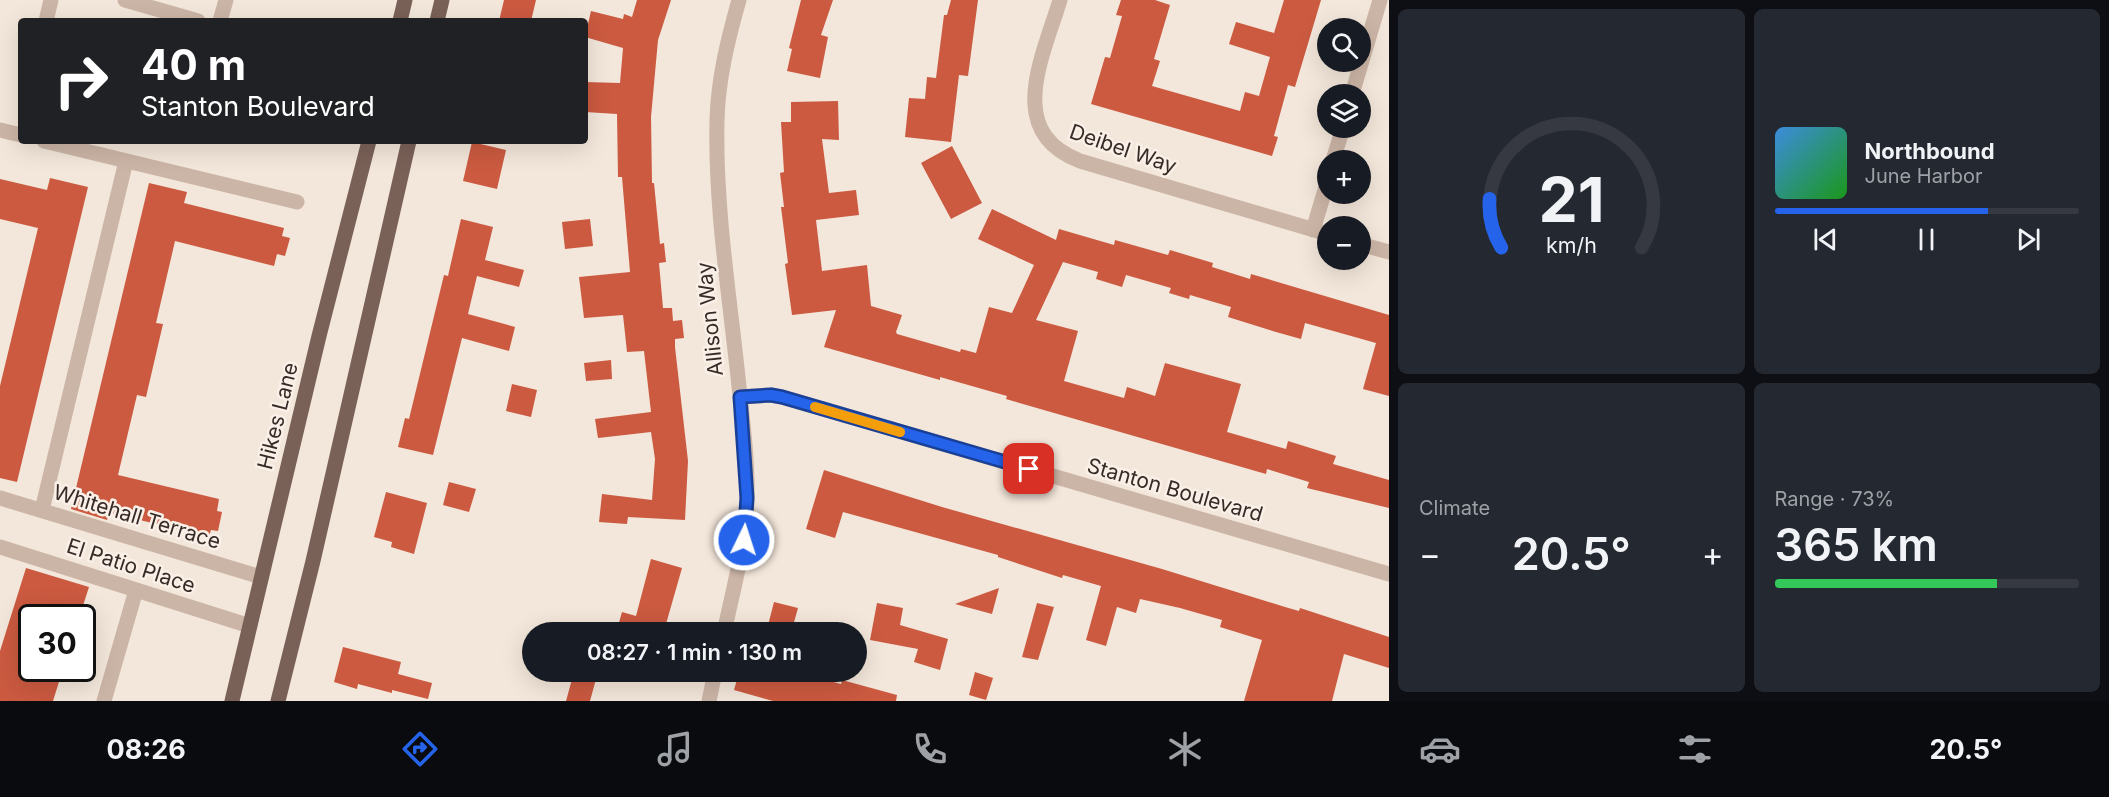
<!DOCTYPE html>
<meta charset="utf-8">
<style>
:root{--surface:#171b24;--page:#242831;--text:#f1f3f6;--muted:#9ea1a6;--line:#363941;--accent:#2563eb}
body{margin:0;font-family:Inter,sans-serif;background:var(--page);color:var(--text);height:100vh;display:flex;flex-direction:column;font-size:22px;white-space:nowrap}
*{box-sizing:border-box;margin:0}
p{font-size:20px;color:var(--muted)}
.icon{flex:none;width:33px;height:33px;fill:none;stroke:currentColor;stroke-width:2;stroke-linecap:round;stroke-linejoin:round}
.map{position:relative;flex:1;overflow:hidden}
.drawer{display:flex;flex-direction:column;gap:9px;padding:9px;background:#0d0f14;width:720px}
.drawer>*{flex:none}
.top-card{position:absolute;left:18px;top:18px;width:570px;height:126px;border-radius:6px;box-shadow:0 6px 24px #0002;background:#202124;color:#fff;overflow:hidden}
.controls{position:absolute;left:1317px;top:18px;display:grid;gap:12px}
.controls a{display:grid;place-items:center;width:54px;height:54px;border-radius:50%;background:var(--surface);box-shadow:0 6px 24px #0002;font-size:30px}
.speed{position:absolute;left:18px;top:604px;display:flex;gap:12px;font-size:30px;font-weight:700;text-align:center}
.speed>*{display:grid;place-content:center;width:78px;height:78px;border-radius:50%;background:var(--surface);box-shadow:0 6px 24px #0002;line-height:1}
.speed .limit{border:3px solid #111;border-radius:9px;background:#fff;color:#111}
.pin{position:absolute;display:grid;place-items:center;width:51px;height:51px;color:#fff;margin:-26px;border-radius:12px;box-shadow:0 3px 9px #0006}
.me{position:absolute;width:66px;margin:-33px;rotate:4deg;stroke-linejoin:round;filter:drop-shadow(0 0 4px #0008)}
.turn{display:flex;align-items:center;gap:21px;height:126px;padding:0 24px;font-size:27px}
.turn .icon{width:78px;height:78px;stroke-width:2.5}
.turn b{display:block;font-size:42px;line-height:51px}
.big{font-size:45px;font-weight:600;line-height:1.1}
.drawer .tile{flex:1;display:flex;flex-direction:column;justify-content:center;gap:9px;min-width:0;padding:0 21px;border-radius:9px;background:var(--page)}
.drawer .dial{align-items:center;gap:0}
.dial svg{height:156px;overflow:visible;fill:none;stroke:var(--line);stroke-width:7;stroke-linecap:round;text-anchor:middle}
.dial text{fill:var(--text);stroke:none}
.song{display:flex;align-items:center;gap:18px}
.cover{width:72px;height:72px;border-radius:9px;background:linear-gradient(135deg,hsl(210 70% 55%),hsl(120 70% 35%))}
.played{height:6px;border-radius:3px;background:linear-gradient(90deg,var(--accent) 70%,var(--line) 70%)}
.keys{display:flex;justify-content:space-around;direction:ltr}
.heat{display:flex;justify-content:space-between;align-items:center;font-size:33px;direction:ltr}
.charge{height:9px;border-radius:4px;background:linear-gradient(90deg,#34c759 73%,var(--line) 0)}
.drawer .tiles{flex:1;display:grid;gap:9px;grid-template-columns:repeat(2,1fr)}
.trip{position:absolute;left:522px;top:622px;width:345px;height:60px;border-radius:30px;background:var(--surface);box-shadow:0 6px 24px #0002;font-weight:600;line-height:60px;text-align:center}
.tabs{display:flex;height:96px;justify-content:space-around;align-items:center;background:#090b0e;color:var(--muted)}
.tabs .icon{width:42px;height:42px}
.tabs .active{color:var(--accent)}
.tabs b{font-size:27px;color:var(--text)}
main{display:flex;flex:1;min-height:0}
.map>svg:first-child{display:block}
.building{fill:#cb5a40}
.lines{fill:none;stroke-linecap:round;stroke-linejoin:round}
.minor{stroke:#cbb5a6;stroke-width:15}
.major{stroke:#7a6158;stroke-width:15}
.route-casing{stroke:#184099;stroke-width:15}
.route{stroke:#2563eb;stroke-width:10}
.slow{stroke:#f59e0b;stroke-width:10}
.labels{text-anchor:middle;stroke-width:5;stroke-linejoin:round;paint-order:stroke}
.street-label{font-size:21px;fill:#372b27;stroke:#faf0e7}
</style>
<main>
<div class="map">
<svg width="1389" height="701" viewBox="0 0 1389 701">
<rect width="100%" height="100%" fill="#f3e6da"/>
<path class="building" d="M504 0H536L531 21H499Z
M637 0H671L658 40 651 117 652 183H654L660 244 664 243 666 262 659 263 663 308H672L673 321 682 320 684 338 675 339V347L688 461 685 520 628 517 627 524 599 522 602 494 652 500 655 459 651 432 598 438 595 419 651 412 644 351 627 352 623 315 584 318 579 277 630 272 622 177H618L617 114 585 112V82L620 83 623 48 585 37 591 11 623 19 624 14 632 17Z
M801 0H833L821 35 828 37 820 78 787 71 792 49 789 48Z
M951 0H978L968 76 959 75 951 142 905 137 909 98 925 99 927 77 936 78 944 15H947Z
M1121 0H1155L1170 5 1154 59 1160 61 1152 86 1240 111 1245 92 1259 96 1270 57 1229 44 1236 22 1274 33 1284 0H1321L1295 87 1288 85 1274 136 1278 137 1272 156 1091 104 1105 57 1110 58 1122 16 1116 15Z
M838 101 839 140 822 139 829 193 856 190 859 215 816 220 822 271 867 265 871 306 902 315 896 332 897 334 960 352 961 349 976 353 989 307 1012 313 1034 265 978 239 992 209 1056 240 1059 229 1114 245 1115 240 1168 255 1170 250 1213 263 1212 267 1250 279 1251 274 1389 315V396L1363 389 1376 343 1305 323 1301 339 1276 332 1228 317 1231 307 1190 295 1189 299 1169 293 1171 288 1126 275 1122 287 1096 279 1098 272 1063 262 1036 320 1078 331 1064 381 1124 398 1127 387 1155 396 1165 363 1241 384 1227 432 1286 449 1288 441 1336 456 1333 464 1389 480V508L1307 488 1309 482 1267 469 1266 474 1006 399 1007 396 940 377V380L824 347 836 310 792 315 785 264 788 263 781 207H784L780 173 784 172 781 122H791V102Z
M472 142 506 150 497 189 463 181Z
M952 146 982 203 951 219 921 163Z
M50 178 88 187 17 482 0 478V386L38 228 0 219V179L47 190Z
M149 183 187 192 184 203 284 228 282 236 290 238 285 256 277 254 274 266 175 241 156 323 163 324 146 397 137 395 118 475 219 499 217 511 222 512 218 531 211 530 209 536 109 513 107 520 71 509Z
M461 219 493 227 485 260 524 270 519 287 477 276 468 314 515 327 509 351 462 338 433 455 398 447 405 418 409 419 444 275 448 276Z
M590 219 593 246 565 249 562 222Z
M611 360 612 379 586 381 584 363Z
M512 384 537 390 531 417 506 411Z
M824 470 942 507 1162 569 1285 607 1299 611 1300 608 1389 637V668L1344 654 1332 701H1244L1262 640 1220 627 1222 620 1180 608 1140 599 1136 613 1117 607 1106 646 1086 640 1101 586 1063 575 1062 578 998 557V555L843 512 835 538 806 529Z
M449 482 476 489 469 512 443 505Z
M386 492 427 503 414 554 391 547 392 542 374 537Z
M651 559 682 568 666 624 678 628V633H616L622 612 636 616Z
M26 568 89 587 79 618H32V669H63L53 701H0V651Z
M999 588 992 614 955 604Z
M774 602 798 608 791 633H766Z
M877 603 903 608 900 625 948 639 940 670 914 662 918 649 870 640Z
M1037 603 1054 607 1038 660 1022 657Z
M343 647 401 662 398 674 432 683 428 699 392 690V693L358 684 357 689 334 682Z
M574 672H598L590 701H566Z
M739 672H798L841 684 842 680 897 695 896 701H773L734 690Z
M975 672 993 678 986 700 969 695Z"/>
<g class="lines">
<path class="minor" d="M125 0 198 21
M1060 0C1043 57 1004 132 1080 161L1328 234
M46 21 51 0
M220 21 226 0
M1352 94 1380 0
M0 130 21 135
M44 141 297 202
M1333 160 1343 128
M1313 230 1328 180
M1360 244 1389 252
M740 397 771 395 782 397 1389 574
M0 498 261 577
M42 510 126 161
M0 547 250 626
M724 633C733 589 746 545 747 499 748 459 742 417 738 377 729 292 715 206 717 120 718 79 728 39 739 0
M104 701 136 590
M709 701 715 672"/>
<path class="major" d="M400 21 405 0
M437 21 442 0
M232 701 319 336 369 141
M278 701 313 561 409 141"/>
</g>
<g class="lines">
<defs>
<path id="route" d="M744 540 747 498 740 397 771 395 782 397 1029 469"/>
</defs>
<use href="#route" class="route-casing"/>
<use href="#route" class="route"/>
<path class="slow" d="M815 407 900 432"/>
</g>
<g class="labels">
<g class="street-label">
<text transform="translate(1123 149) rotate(19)" y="7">Deibel Way</text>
<text transform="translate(710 319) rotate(-96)" y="7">Allison Way</text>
<text transform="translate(278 416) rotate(-76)" y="7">Hikes Lane</text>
<text transform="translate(1175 490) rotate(16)" y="7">Stanton Boulevard</text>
<text transform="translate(137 517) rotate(17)" y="7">Whitehall Terrace</text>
<text transform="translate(131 566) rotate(18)" y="7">El Patio Place</text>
</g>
</g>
</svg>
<div class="controls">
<a><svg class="icon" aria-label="search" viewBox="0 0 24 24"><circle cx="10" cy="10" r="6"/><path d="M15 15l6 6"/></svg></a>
<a><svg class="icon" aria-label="layers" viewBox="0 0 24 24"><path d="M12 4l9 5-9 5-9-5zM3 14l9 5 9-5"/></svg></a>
<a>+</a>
<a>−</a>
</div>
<div class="speed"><div class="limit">30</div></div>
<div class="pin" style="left:1029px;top:469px;background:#d93025"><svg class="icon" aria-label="arrive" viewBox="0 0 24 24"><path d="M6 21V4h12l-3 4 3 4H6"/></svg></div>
<svg class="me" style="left:744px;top:540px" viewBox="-20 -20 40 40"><circle r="17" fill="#2563eb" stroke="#fff" stroke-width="3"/><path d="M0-11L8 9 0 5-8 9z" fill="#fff"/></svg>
<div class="trip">08:27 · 1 min · 130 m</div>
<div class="top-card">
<div class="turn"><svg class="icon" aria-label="right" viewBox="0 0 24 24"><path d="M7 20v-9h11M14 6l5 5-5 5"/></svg><div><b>40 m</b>Stanton Boulevard</div></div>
</div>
</div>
<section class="drawer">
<div class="tiles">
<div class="tile dial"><svg viewBox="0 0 100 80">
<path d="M14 69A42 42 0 1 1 86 69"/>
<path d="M14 69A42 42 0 0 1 8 44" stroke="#2563eb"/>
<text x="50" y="56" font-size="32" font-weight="700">21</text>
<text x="50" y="72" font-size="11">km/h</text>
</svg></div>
<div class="tile">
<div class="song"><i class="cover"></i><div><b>Northbound</b><p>June Harbor</p></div></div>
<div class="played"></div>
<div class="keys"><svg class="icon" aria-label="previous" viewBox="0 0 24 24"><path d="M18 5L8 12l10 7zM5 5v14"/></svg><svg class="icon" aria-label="pause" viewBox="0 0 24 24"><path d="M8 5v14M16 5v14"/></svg><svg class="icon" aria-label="next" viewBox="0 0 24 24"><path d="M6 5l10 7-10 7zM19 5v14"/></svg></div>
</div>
<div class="tile"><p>Climate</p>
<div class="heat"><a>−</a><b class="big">20.5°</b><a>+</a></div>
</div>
<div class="tile"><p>Range · 73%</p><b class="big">365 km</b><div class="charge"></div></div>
</div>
</section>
</main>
<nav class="tabs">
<b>08:26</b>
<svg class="icon active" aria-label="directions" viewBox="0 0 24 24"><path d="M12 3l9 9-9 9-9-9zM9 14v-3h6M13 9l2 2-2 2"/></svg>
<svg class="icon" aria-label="music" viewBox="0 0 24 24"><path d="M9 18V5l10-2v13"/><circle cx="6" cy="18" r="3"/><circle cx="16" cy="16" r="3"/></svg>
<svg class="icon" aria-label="phone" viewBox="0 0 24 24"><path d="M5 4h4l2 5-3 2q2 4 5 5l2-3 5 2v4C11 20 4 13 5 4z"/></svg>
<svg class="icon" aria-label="climate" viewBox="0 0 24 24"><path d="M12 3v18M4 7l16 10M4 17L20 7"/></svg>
<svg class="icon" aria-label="car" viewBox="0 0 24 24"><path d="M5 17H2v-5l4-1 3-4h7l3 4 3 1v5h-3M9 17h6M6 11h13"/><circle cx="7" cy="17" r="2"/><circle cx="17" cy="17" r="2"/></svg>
<svg class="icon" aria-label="filters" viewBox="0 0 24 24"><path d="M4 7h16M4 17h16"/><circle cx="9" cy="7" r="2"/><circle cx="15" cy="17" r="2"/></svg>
<b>20.5°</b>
</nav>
